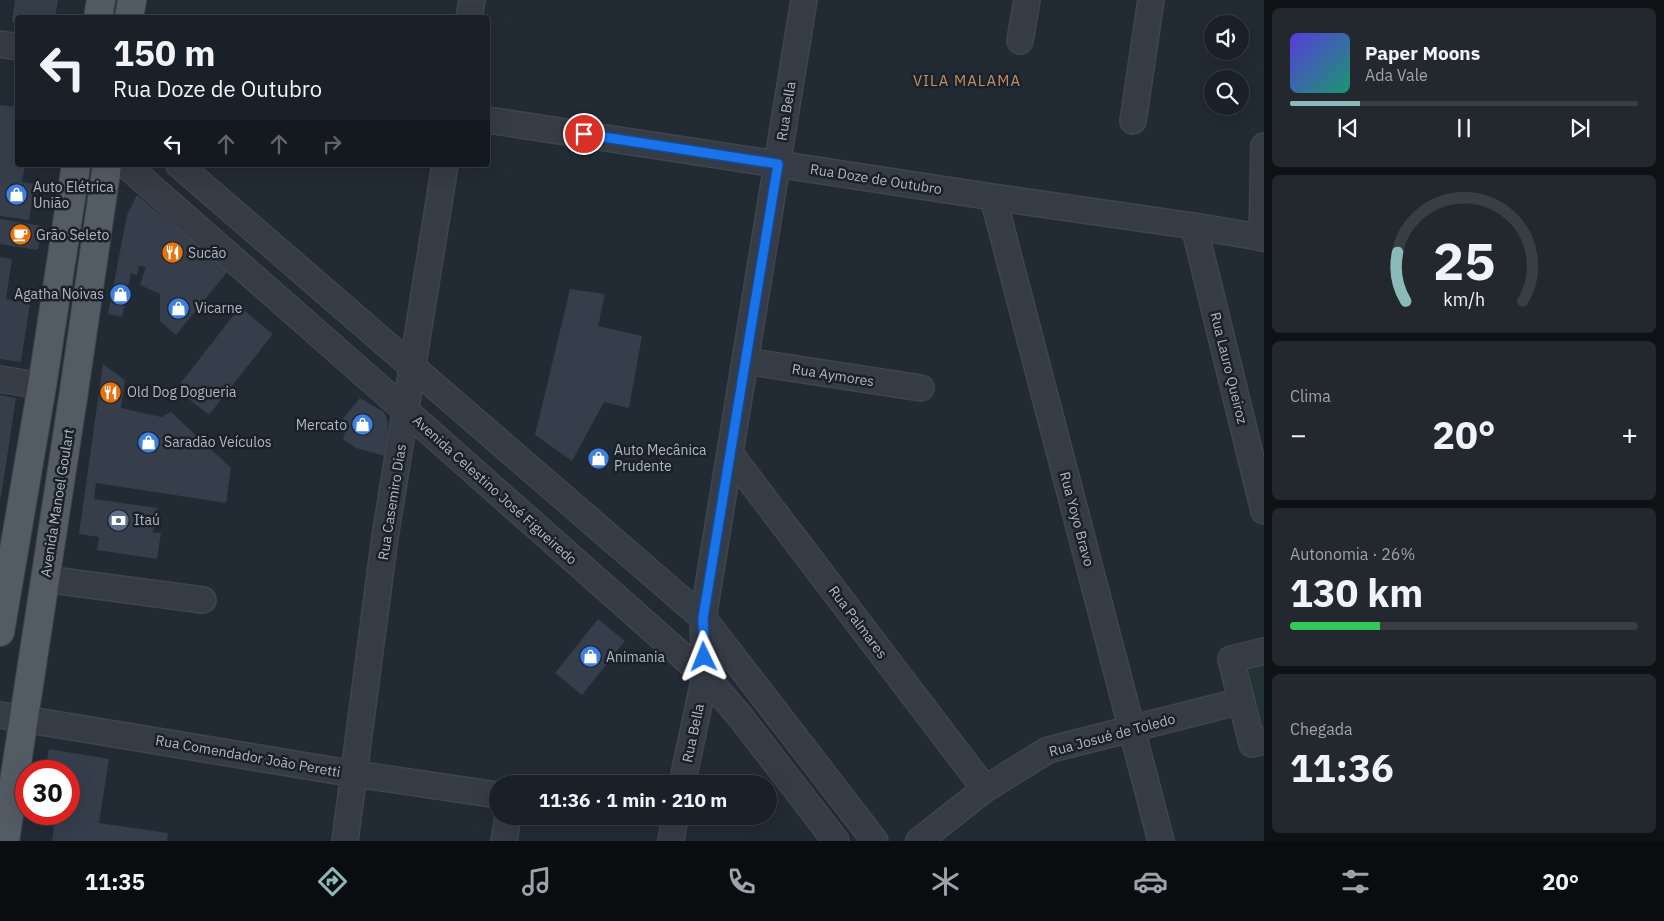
<!DOCTYPE html>
<html lang="pt">
<meta charset="utf-8">
<style>
:root{--surface:#1a2027;--page:#23282f;--text:#f1f3f6;--muted:#9fa3a7;--line:#383e44;--accent:#8bbbb9}
body{margin:0;font-family:"IBM Plex Sans",sans-serif;background:var(--page);color:var(--text);height:100vh;display:flex;flex-direction:column;font-size:19px;white-space:nowrap}
*{box-sizing:border-box;margin:0}
p{font-size:16px;color:var(--muted)}
.icon{flex:none;width:28px;height:28px;fill:none;stroke:currentColor;stroke-width:2;stroke-linecap:round;stroke-linejoin:round}
.map{position:relative;flex:1;overflow:hidden}
.side{display:flex;flex-direction:column;gap:8px;padding:8px;background:#0e1215;width:400px}
.side>*{flex:none}
.guide{position:absolute;left:15px;top:15px;width:475px;height:152px;border-radius:5px;box-shadow:0 5px 20px #0002,0 0 0 1px var(--line);background:#1a2027;color:var(--text);overflow:hidden}
.buttons{position:absolute;left:1204px;top:15px;display:grid;gap:10px}
.buttons a{display:grid;place-items:center;width:45px;height:45px;border-radius:50%;background:var(--surface);box-shadow:0 5px 20px #0002,0 0 0 1px var(--line);font-size:25px}
.speed{position:absolute;left:15px;top:760px;display:flex;gap:10px;font-size:25px;font-weight:700;text-align:center}
.speed>*{display:grid;place-content:center;width:65px;height:65px;border-radius:50%;background:var(--surface);box-shadow:0 5px 20px #0002,0 0 0 1px var(--line);line-height:1}
.speed .limit{border:8px solid #d22;background:#fff;color:#111}
.pin{position:absolute;display:grid;place-items:center;width:42px;height:42px;color:#fff;margin:-21px;border:2px solid #fff;border-radius:50%;box-shadow:0 1px 5px #0007}
.me{position:absolute;width:55px;margin:-28px;rotate:358deg;stroke-linejoin:round;filter:drop-shadow(0 0 4px #0008)}
.turn{display:flex;align-items:center;gap:18px;height:105px;padding:0 15px;font-size:22px}
.turn .icon{width:65px;height:65px;stroke-width:2.5}
.turn b{display:block;font-size:35px;line-height:42px}
.lanes{display:flex;align-items:center;height:48px;padding:0 15px;background:#0003;justify-content:center;gap:25px;direction:ltr}
.lanes .off{opacity:.35}
.big{font-size:38px;font-weight:700;line-height:1.1}
.side .widget{flex:1;display:flex;flex-direction:column;justify-content:center;gap:8px;min-width:0;padding:0 18px;border-radius:8px;background:var(--page)}
.side .dial{align-items:center;gap:0}
.dial svg{height:130px;overflow:visible;fill:none;stroke:var(--line);stroke-width:7;stroke-linecap:round;text-anchor:middle}
.dial text{fill:var(--text);stroke:none}
.song{display:flex;align-items:center;gap:15px}
.cover{width:60px;height:60px;border-radius:8px;background:linear-gradient(135deg,hsl(250 70% 55%),hsl(160 70% 35%))}
.played{height:5px;border-radius:2px;background:linear-gradient(90deg,var(--accent) 20%,var(--line) 20%)}
.keys{display:flex;justify-content:space-around;direction:ltr}
.heat{display:flex;justify-content:space-between;align-items:center;font-size:28px;direction:ltr}
.charge{height:8px;border-radius:4px;background:linear-gradient(90deg,#34c759 26%,var(--line) 0)}
.trip{position:absolute;left:489px;top:775px;width:288px;height:50px;border-radius:25px;background:var(--surface);box-shadow:0 5px 20px #0002,0 0 0 1px var(--line);font-weight:700;line-height:50px;text-align:center}
.menu{display:flex;height:80px;justify-content:space-around;align-items:center;background:#0a0d10;color:var(--muted)}
.menu .icon{width:35px;height:35px}
.menu .active{color:var(--accent)}
.menu b{font-size:22px;color:var(--text)}
main{display:flex;flex:1;min-height:0}
.map>svg:first-child{display:block}
.green{fill:#243335}
.building{fill:#353e4a}
.lines{fill:none;stroke-linecap:round;stroke-linejoin:round}
.minor-casing{stroke:#3f454e;stroke-width:28}
.major-casing{stroke:#3f454e;stroke-width:30}
.minor{stroke:#353c45;stroke-width:25}
.major{stroke:#535b65;stroke-width:28}
.route-casing{stroke:#114b97;stroke-width:12}
.route{stroke:#1a73e8;stroke-width:9}
.labels{text-anchor:middle;stroke-width:5;stroke-linejoin:round;paint-order:stroke}
.street-label{font-size:14px;fill:#b0b7c1;stroke:#1b2129}
.poi-label{font-size:14px;fill:#b0b7c1;stroke:#1b2129;text-anchor:start}
.neighbourhood-label{font-size:15px;letter-spacing:1px;fill:#c48d68;stroke:#1b2129}
</style>
<main>
<div class="map">
<svg width="1264" height="841" viewBox="0 0 1264 841">
<rect width="100%" height="100%" fill="#222a34"/>
<path class="green" d="M1264 663V733L1260 734 1244 668Z"/>
<path class="building" d="M15 0H58L55 18H18V23L12 22Z
M0 105 18 107V165H25L22 182 35 184 29 220 0 216Z
M137 195 228 271 176 335 160 321V294L140 285 146 267 139 266 137 275 131 273 122 317 108 314 127 215Z
M0 219 42 226 38 250 0 244Z
M0 257 12 259 6 299 30 303 21 362 0 359Z
M570 289 605 294 598 326 642 336 629 408 604 402 572 461 535 435Z
M240 307 273 334 209 415 176 389Z
M103 364 125 380 121 408 161 417 171 412 231 468 226 503 96 483 94 499 157 508 153 533H161L157 559 97 550 99 537 79 534Z
M0 395 16 398 1 497H0Z
M360 398 384 412 388 422 385 456 356 448 343 439 345 433 336 427Z
M598 619 625 641 582 695 555 673Z
M49 749 109 759 99 823 168 833 167 841H52L55 816 47 814H69V771H45Z"/>
<g class="lines">
<defs>
<path id="minor" d="M469 18 472 0
M1020 41 1027 0
M0 44 18 47
M488 120 993 197 1194 226 1264 238
M1133 121 1151 0
M126 165 406 411 705 676 738 714 836 841
M179 165 703 618 875 841
M993 197 1161 841
M1194 226 1264 511
M1262 238 1264 146
M745 361 921 388
M0 379 42 386
M730 454 985 789
M45 579 203 600
M1264 651 1231 659 1252 744 1264 741
M0 715 355 774 498 795
M682 784 705 676 703 618 804 0
M345 841 385 537 445 165
M504 841 508 816
M671 841 675 816
M919 841 985 789 1048 750 1241 701"/>
<path id="major" d="M98 18 101 0
M129 18 132 0
M0 632 42 386 76 165
M5 841 74 391 107 165"/>
</defs>
<use href="#minor" class="minor-casing"/>
<use href="#major" class="major-casing"/>
<use href="#minor" class="minor"/>
<use href="#major" class="major"/>
</g>
<g class="lines">
<defs>
<path id="route" d="M584 134 778 164 703 618 704 657"/>
</defs>
<use href="#route" class="route-casing"/>
<use href="#route" class="route"/>
</g>
<defs>
<symbol id="shop-disc" viewBox="-11 -11 22 22"><circle r="9.5" fill="#3f7fe0" stroke="#1b2129"/><path d="M-5-2.5h2.3a2.7 3.5 0 0 1 5.4 0H5L5.5 6h-11ZM-1.5-2.5h3a1.5 2.3 0 0 0-3 0Z" fill="#fff"/></symbol>
<symbol id="cafe-disc" viewBox="-11 -11 22 22"><circle r="9.5" fill="#e8710a" stroke="#1b2129"/><path d="M-5.5-4.5H6V0H3Q3 3.5 0 3.5H-2.5Q-5.5 3.5-5.5 0ZM3-3.2v2h1.7v-2ZM-6 4.5H4V6H-6Z" fill="#fff"/></symbol>
<symbol id="restaurant-disc" viewBox="-11 -11 22 22"><circle r="9.5" fill="#e8710a" stroke="#1b2129"/><path d="M-5-6h1v4h1v-4h1v4h1v-4h1v5L-1.5 .5V6h-2V.5L-5-1ZM5-6V6H3V1.5H1.5Q1.5-4 5-6Z" fill="#fff"/></symbol>
<symbol id="bank-disc" viewBox="-11 -11 22 22"><circle r="9.5" fill="#5c6f8a" stroke="#1b2129"/><path d="M-6-4H6V4H-6ZM0-2.3a2.3 2.3 0 1 0 0 4.6a2.3 2.3 0 1 0 0-4.6Z" fill="#fff"/></symbol>
</defs>
<g fill-rule="evenodd">
<use href="#shop-disc" x="4" y="182" width="25" height="25"/>
<use href="#cafe-disc" x="8" y="222" width="25" height="25"/>
<use href="#restaurant-disc" x="160" y="240" width="25" height="25"/>
<use href="#shop-disc" x="108" y="282" width="25" height="25"/>
<use href="#shop-disc" x="166" y="296" width="25" height="25"/>
<use href="#restaurant-disc" x="98" y="380" width="25" height="25"/>
<use href="#shop-disc" x="350" y="412" width="25" height="25"/>
<use href="#shop-disc" x="136" y="430" width="25" height="25"/>
<use href="#shop-disc" x="586" y="446" width="25" height="25"/>
<use href="#bank-disc" x="106" y="508" width="25" height="25"/>
<use href="#shop-disc" x="578" y="644" width="25" height="25"/>
</g>
<g class="labels">
<g class="street-label">
<text transform="translate(786 111) rotate(-81)" y="5">Rua Bella</text>
<text transform="translate(876 179) rotate(9)" y="5">Rua Doze de Outubro</text>
<text transform="translate(1229 368) rotate(76)" y="5">Rua Lauro Queiroz</text>
<text transform="translate(833 375) rotate(9)" y="5">Rua Aymores</text>
<text transform="translate(495 490) rotate(42)" y="5">Avenida Celestino José Figueiredo</text>
<text transform="translate(392 502) rotate(-81)" y="5">Rua Casemiro Dias</text>
<text transform="translate(57 503) rotate(-81)" y="5">Avenida Manoel Goulart</text>
<text transform="translate(1077 519) rotate(75)" y="5">Rua Yoyo Bravo</text>
<text transform="translate(858 622) rotate(53)" y="5">Rua Palmares</text>
<text transform="translate(693 733) rotate(-78)" y="5">Rua Bella</text>
<text transform="translate(1112 735) rotate(-15)" y="5">Rua Josué de Toledo</text>
<text transform="translate(248 756) rotate(10)" y="5">Rua Comendador João Peretti</text>
</g>
<g class="poi-label">
<text x="33" y="192">Auto Elétrica<tspan x="33" dy="16">União</tspan></text>
<text x="36" y="240">Grão Seleto</text>
<text x="188" y="258">Sucão</text>
<text x="104" y="299" text-anchor="end">Agatha Noivas</text>
<text x="195" y="313">Vicarne</text>
<text x="127" y="397">Old Dog Dogueria</text>
<text x="347" y="430" text-anchor="end">Mercato</text>
<text x="164" y="447">Saradão Veículos</text>
<text x="614" y="455">Auto Mecânica<tspan x="614" dy="16">Prudente</tspan></text>
<text x="134" y="525">Itaú</text>
<text x="606" y="662">Animania</text>
</g>
<g class="neighbourhood-label">
<text x="967" y="86">VILA MALAMA</text>
</g>
</g>
</svg>
<div class="buttons">
<a><svg class="icon" aria-label="sound" viewBox="0 0 24 24"><path d="M4 9h4l5-4v14l-5-4H4zM17 9q2 3 0 6"/></svg></a>
<a><svg class="icon" aria-label="search" viewBox="0 0 24 24"><circle cx="10" cy="10" r="6"/><path d="M15 15l6 6"/></svg></a>
</div>
<div class="speed"><div class="limit">30</div></div>
<div class="pin" style="left:584px;top:134px;background:#d93025"><svg class="icon" aria-label="arrive" viewBox="0 0 24 24"><path d="M6 21V4h12l-3 4 3 4H6"/></svg></div>
<svg class="me" style="left:704px;top:657px" viewBox="-20 -20 40 40"><path d="M0-17L14 15 0 8-14 15z" fill="#1a73e8" stroke="#fff" stroke-width="4"/></svg>
<div class="trip">11:36 · 1 min · 210 m</div>
<div class="guide">
<div class="turn"><svg class="icon" aria-label="left" viewBox="0 0 24 24"><path d="M17 20v-9H6M10 6l-5 5 5 5"/></svg><div><b>150 m</b>Rua Doze de Outubro</div></div>
<div class="lanes"><svg class="icon" aria-label="left" viewBox="0 0 24 24"><path d="M17 20v-9H6M10 6l-5 5 5 5"/></svg><svg class="icon off" aria-label="ahead" viewBox="0 0 24 24"><path d="M12 20V5M6 11l6-6 6 6"/></svg><svg class="icon off" aria-label="ahead" viewBox="0 0 24 24"><path d="M12 20V5M6 11l6-6 6 6"/></svg><svg class="icon off" aria-label="right" viewBox="0 0 24 24"><path d="M7 20v-9h11M14 6l5 5-5 5"/></svg></div>
</div>
</div>
<section class="side">
<div class="widget">
<div class="song"><i class="cover"></i><div><b>Paper Moons</b><p>Ada Vale</p></div></div>
<div class="played"></div>
<div class="keys"><svg class="icon" aria-label="previous" viewBox="0 0 24 24"><path d="M18 5L8 12l10 7zM5 5v14"/></svg><svg class="icon" aria-label="pause" viewBox="0 0 24 24"><path d="M8 5v14M16 5v14"/></svg><svg class="icon" aria-label="next" viewBox="0 0 24 24"><path d="M6 5l10 7-10 7zM19 5v14"/></svg></div>
</div>
<div class="widget dial"><svg viewBox="0 0 100 80">
<path d="M14 69A42 42 0 1 1 86 69"/>
<path d="M14 69A42 42 0 0 1 9 39" stroke="#8bbbb9"/>
<text x="50" y="56" font-size="32" font-weight="700">25</text>
<text x="50" y="72" font-size="11">km/h</text>
</svg></div>
<div class="widget"><p>Clima</p>
<div class="heat"><a>−</a><b class="big">20°</b><a>+</a></div>
</div>
<div class="widget"><p>Autonomia · 26%</p><b class="big">130 km</b><div class="charge"></div></div>
<div class="widget"><p>Chegada</p><b class="big">11:36</b></div>
</section>
</main>
<nav class="menu">
<b>11:35</b>
<svg class="icon active" aria-label="directions" viewBox="0 0 24 24"><path d="M12 3l9 9-9 9-9-9zM9 14v-3h6M13 9l2 2-2 2"/></svg>
<svg class="icon" aria-label="music" viewBox="0 0 24 24"><path d="M9 18V5l10-2v13"/><circle cx="6" cy="18" r="3"/><circle cx="16" cy="16" r="3"/></svg>
<svg class="icon" aria-label="phone" viewBox="0 0 24 24"><path d="M5 4h4l2 5-3 2q2 4 5 5l2-3 5 2v4C11 20 4 13 5 4z"/></svg>
<svg class="icon" aria-label="climate" viewBox="0 0 24 24"><path d="M12 3v18M4 7l16 10M4 17L20 7"/></svg>
<svg class="icon" aria-label="car" viewBox="0 0 24 24"><path d="M5 17H2v-5l4-1 3-4h7l3 4 3 1v5h-3M9 17h6M6 11h13"/><circle cx="7" cy="17" r="2"/><circle cx="17" cy="17" r="2"/></svg>
<svg class="icon" aria-label="filters" viewBox="0 0 24 24"><path d="M4 7h16M4 17h16"/><circle cx="9" cy="7" r="2"/><circle cx="15" cy="17" r="2"/></svg>
<b>20°</b>
</nav>
